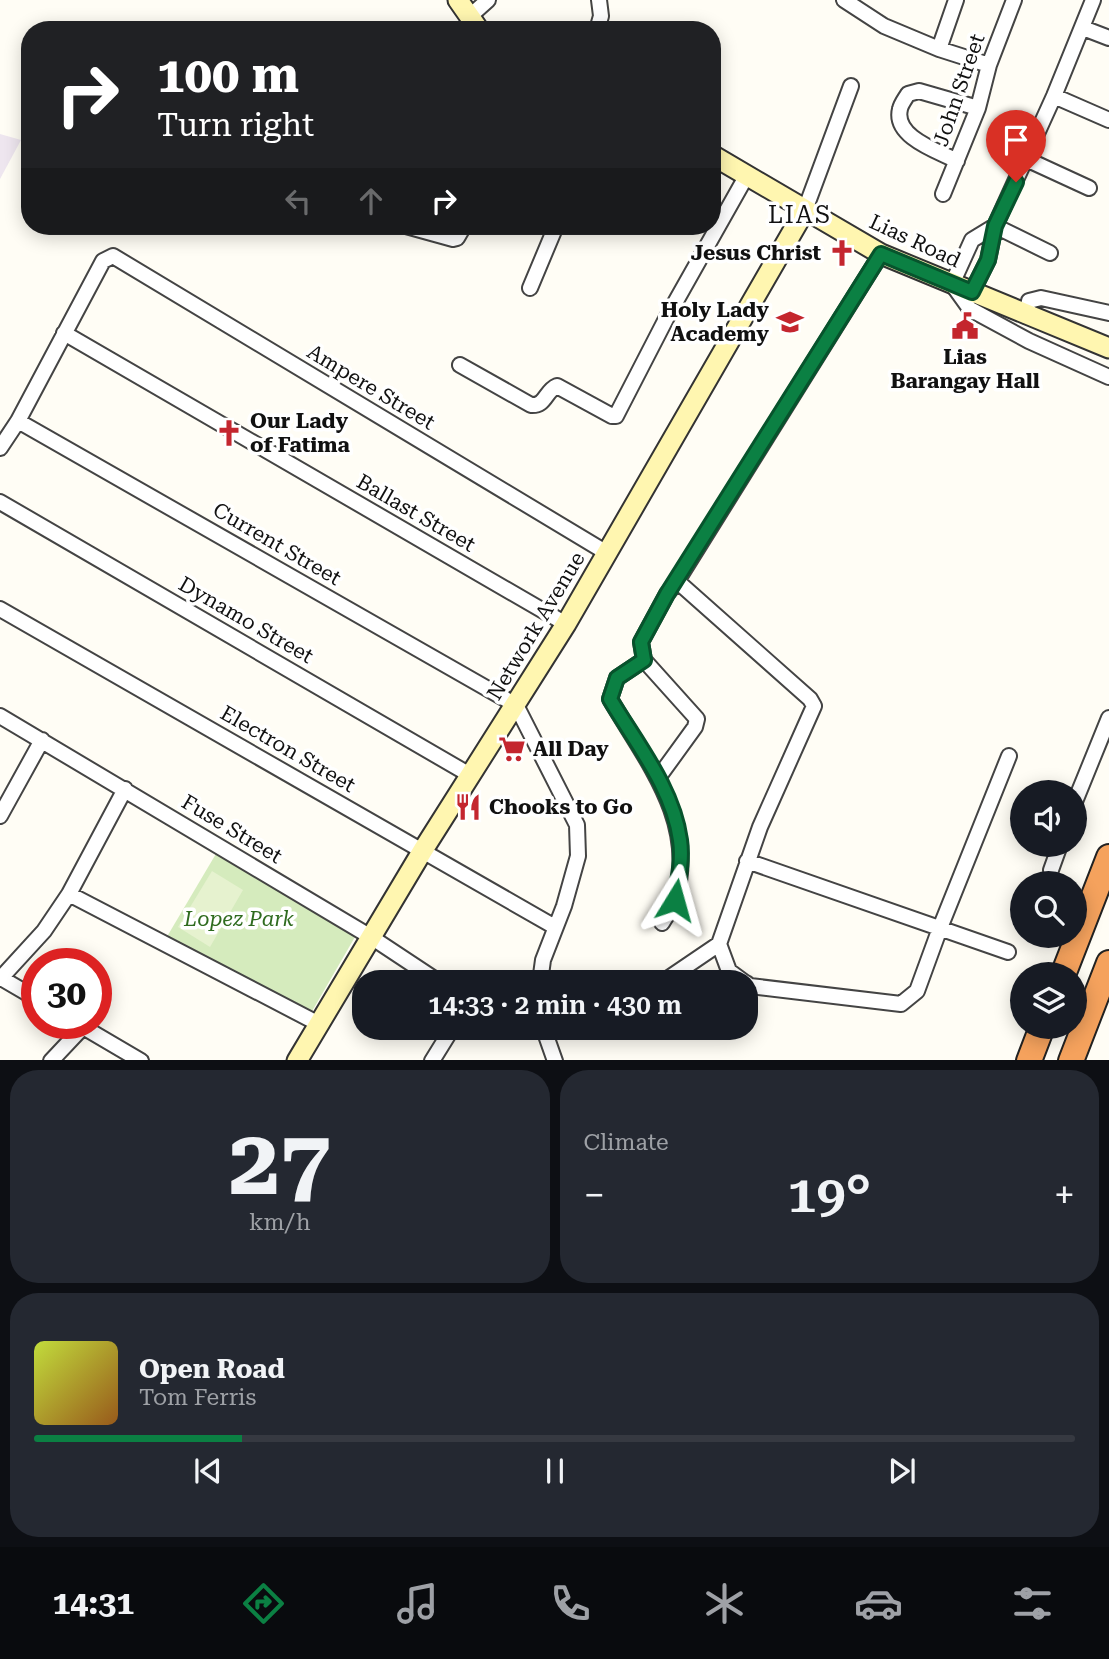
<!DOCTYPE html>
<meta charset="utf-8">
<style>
:root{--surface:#171b24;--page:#242831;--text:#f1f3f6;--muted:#9ea1a6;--line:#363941;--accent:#0b8043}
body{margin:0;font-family:"Roboto Serif",serif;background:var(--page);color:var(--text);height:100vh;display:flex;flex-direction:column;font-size:26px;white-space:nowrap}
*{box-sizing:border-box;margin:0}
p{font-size:23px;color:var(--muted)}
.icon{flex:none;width:38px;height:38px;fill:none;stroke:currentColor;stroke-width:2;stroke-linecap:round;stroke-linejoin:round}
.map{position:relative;height:1060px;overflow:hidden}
.side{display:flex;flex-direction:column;gap:10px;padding:10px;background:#0d0f14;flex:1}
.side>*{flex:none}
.banner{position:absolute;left:21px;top:21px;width:700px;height:214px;border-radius:28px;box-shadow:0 4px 18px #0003;background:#202124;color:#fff;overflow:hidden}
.tools{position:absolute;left:1010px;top:780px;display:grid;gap:14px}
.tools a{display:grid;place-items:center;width:77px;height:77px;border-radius:50%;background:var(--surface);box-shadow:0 4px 18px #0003;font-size:35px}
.speed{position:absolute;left:21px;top:948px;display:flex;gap:14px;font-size:35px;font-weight:700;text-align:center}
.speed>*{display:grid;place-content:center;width:91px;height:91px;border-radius:50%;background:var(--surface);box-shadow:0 4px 18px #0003;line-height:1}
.speed .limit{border:10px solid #d22;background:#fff;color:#111}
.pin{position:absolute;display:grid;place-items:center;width:60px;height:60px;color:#fff;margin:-72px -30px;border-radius:50% 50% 50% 0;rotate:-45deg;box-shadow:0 0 7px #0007}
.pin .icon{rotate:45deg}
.me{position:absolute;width:77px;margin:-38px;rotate:8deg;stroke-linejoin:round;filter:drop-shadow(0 0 5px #0008)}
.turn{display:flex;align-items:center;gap:24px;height:147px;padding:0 21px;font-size:32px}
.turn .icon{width:91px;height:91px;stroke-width:2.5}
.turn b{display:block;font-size:49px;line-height:60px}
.lanes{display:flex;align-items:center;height:66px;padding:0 21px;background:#0003;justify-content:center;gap:35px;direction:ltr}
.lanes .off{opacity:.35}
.big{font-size:52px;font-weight:600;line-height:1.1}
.side .tile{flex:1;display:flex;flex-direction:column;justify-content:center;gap:10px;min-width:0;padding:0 24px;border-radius:28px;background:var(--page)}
.side .dial{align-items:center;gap:0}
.dial b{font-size:91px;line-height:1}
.song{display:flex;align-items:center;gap:21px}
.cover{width:84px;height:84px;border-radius:10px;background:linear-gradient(135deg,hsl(70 70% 55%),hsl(30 70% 35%))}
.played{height:7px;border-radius:4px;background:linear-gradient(90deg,var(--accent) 20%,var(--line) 20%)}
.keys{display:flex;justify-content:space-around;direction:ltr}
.heat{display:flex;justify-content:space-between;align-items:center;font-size:38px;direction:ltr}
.side .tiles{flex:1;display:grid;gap:10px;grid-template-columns:1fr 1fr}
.tile:last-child{grid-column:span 2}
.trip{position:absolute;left:352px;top:970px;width:406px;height:70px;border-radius:28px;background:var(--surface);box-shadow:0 4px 18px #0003;font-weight:600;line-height:70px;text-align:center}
.menu{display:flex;height:112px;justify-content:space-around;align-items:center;background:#090b0e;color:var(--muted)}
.menu .icon{width:49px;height:49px}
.menu .on{color:var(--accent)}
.menu b{font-size:32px;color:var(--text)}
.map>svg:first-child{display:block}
.industrial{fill:#eee6ef}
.green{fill:#d5ebbd}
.pitch{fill:#e6f2cf}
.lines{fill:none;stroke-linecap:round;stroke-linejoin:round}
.street-casing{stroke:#444;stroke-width:18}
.secondary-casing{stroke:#333;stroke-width:23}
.highway-casing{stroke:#222;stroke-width:28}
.street{stroke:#fff;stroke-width:14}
.secondary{stroke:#fff6b0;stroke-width:19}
.highway{stroke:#f5a25d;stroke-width:24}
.route-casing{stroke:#07532c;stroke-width:18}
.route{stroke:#0b8043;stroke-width:12}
.labels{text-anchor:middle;stroke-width:7;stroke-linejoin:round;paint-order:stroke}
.street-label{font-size:21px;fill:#111;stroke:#fff}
.poi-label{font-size:21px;font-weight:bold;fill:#111;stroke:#fff;text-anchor:start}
.park-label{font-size:21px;font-style:italic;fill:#2f6b1f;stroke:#fff}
.quarter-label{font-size:24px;letter-spacing:2px;fill:#111;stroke:#fff}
</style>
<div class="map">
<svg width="1109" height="1061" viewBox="0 0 1109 1061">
<rect width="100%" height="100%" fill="#fffdf5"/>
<path class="industrial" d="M0 134 21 140 0 179Z"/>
<path class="green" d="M220 847 359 930 311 1013 165 940Z"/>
<path class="pitch" d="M212 871 243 890 210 947 178 927Z"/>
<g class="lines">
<defs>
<path id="street" d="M844 0 884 26 939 49 989 65
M469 17 488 0
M1083 28 1109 38
M597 30 601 16 599 0
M939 49 956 0
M1054 96 1109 120
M1026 159 1089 188
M957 161C938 151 893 137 900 109 901 104 905 99 908 94L919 91 978 108
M943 194 978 108 989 65 1014 0
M805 210 851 86
M406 226 453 239 457 238 464 226
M995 226 972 240 952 284 970 309 1029 341 1109 377
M995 226 1050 253
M530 288 556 226
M972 292 988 260 995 226 1054 96 1093 0
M1026 316 1029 301 1041 298 1109 313
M64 333 566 624
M460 365 531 405C546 406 545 391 557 386L612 416H616L667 317 747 175
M18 421 516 705 577 825 578 856 564 906 543 960 540 982
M0 448 18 421 103 261 113 256 607 553
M0 502 470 775
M0 609 555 927
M644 660 617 678 610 699C646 761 698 822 675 899 673 907 666 916 662 923
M0 716 371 937 439 982
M658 778 695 727 697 719 644 660 641 642 667 594 677 581
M1074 804 1109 718
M0 816 42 740
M747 861 1008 952
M1051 870 1060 845
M69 894 319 1024
M1 978 37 999
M0 979 44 931 69 894 125 789
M663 982 719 944
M744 982 729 971 719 944 760 827 814 706 810 699 677 581 881 254
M746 983 750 986 901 1004 917 991 940 928 1009 756
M78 1024 141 1061
M543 1027 555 1061
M51 1061 83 1027
M432 1061 453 1027"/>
<path id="secondary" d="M458 0 479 30
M712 155 881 254 1109 348
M297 1061 423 850 566 624 805 210"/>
<path id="highway" d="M1063 975 1109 857
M1029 1061 1042 1027
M1071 1061 1109 963"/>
</defs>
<use href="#street" class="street-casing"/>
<use href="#secondary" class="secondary-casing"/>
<use href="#highway" class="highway-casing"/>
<use href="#street" class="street"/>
<use href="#secondary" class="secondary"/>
<use href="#highway" class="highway"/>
</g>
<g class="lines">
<defs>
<path id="route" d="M675 900C678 881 683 860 680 840 673 788 636 743 610 699L617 678 644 660 641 642 667 594 881 254 972 292 988 260 995 226 1016 182"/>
</defs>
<use href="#route" class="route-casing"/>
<use href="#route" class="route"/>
</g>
<defs>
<symbol id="church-bare" viewBox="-9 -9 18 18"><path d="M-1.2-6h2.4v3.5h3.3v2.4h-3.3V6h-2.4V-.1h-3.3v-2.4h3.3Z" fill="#c4262e" stroke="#fff" stroke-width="2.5" paint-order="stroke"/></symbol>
<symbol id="school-bare" viewBox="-9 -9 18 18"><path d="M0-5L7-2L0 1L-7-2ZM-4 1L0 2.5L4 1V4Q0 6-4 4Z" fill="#c4262e" stroke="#fff" stroke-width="2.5" paint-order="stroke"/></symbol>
<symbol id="civic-bare" viewBox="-9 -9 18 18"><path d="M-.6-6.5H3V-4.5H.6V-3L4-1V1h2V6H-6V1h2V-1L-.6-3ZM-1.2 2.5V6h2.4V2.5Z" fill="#c4262e" stroke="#fff" stroke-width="2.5" paint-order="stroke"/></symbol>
<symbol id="supermarket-bare" viewBox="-9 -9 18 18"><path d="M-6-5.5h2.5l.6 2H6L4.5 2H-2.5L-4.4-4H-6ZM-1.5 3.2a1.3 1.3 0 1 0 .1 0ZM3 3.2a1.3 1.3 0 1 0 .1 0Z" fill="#c4262e" stroke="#fff" stroke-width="2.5" paint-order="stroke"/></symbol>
<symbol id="restaurant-bare" viewBox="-9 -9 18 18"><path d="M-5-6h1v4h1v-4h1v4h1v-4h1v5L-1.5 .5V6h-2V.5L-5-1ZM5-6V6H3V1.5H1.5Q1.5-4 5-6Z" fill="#c4262e" stroke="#fff" stroke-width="2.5" paint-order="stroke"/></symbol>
</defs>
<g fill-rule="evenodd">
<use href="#church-bare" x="823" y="234" width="38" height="38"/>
<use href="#school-bare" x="771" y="303" width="38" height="38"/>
<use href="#civic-bare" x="946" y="307" width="38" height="38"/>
<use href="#church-bare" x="210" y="414" width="38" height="38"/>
<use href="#supermarket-bare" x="493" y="730" width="38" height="38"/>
<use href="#restaurant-bare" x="449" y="788" width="38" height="38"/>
</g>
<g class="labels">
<g class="street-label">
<text transform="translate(959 90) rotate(-71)" y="7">John Street</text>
<text transform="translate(915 241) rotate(25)" y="7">Lias Road</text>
<text transform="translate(371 387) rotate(31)" y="7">Ampere Street</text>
<text transform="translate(416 513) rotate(30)" y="7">Ballast Street</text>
<text transform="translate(277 544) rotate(30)" y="7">Current Street</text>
<text transform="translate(246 620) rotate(30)" y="7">Dynamo Street</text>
<text transform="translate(536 626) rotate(-59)" y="7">Network Avenue</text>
<text transform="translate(288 749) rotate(30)" y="7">Electron Street</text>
<text transform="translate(232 829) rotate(31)" y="7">Fuse Street</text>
</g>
<g class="poi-label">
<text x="821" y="260" text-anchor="end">Jesus Christ</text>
<text x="769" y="317" text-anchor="end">Holy Lady<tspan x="769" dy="24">Academy</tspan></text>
<text x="965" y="364" text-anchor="middle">Lias<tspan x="965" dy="24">Barangay Hall</tspan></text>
<text x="250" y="428">Our Lady<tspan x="250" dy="24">of Fatima</tspan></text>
<text x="533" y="756">All Day</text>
<text x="489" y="814">Chooks to Go</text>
</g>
<g class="park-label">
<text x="239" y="926">Lopez Park</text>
</g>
<g class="quarter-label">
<text x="800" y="223">LIAS</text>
</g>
</g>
</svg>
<div class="tools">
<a><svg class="icon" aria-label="sound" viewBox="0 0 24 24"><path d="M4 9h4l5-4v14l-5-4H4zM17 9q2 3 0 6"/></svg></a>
<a><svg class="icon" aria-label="search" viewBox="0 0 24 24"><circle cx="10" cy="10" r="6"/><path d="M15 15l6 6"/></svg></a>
<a><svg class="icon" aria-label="layers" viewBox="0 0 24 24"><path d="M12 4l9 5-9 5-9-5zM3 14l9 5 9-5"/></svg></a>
</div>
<div class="speed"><div class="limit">30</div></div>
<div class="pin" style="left:1016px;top:182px;background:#d93025"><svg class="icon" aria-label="arrive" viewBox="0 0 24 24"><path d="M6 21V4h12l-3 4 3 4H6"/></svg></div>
<svg class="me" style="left:675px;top:900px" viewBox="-20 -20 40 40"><path d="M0-17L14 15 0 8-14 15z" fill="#0b8043" stroke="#fff" stroke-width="4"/></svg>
<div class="trip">14:33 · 2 min · 430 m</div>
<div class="banner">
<div class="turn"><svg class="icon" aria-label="right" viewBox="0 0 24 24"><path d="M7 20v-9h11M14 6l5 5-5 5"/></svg><div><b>100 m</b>Turn right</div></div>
<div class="lanes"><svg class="icon off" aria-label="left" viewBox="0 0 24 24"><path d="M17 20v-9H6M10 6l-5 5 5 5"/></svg><svg class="icon off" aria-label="ahead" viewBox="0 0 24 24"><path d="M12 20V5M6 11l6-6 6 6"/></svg><svg class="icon" aria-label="right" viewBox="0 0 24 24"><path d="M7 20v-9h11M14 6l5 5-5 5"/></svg></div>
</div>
</div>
<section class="side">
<div class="tiles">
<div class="tile dial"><b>27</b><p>km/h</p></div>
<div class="tile"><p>Climate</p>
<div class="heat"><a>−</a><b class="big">19°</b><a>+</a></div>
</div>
<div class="tile">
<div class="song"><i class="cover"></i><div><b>Open Road</b><p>Tom Ferris</p></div></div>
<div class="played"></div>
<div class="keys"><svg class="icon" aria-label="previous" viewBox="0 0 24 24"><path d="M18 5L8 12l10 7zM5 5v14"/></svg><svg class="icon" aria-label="pause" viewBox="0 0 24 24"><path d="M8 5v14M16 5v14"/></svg><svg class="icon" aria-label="next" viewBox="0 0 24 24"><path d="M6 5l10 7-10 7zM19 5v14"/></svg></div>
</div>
</div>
</section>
<nav class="menu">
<b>14:31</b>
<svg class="icon on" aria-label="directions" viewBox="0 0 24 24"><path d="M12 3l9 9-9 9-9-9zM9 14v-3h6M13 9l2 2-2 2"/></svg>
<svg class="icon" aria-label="music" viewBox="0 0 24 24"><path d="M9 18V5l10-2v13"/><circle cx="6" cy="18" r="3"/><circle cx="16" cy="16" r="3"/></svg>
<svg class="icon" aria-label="phone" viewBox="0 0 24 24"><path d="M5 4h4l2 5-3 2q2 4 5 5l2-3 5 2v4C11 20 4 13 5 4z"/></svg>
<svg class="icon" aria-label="climate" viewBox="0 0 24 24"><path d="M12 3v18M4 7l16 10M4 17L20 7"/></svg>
<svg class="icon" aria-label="car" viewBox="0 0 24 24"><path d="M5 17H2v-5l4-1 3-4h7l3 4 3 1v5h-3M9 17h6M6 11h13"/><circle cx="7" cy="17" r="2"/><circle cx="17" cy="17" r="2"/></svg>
<svg class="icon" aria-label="filters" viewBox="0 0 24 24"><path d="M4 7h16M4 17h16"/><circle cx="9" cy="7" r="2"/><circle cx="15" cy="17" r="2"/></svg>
</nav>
